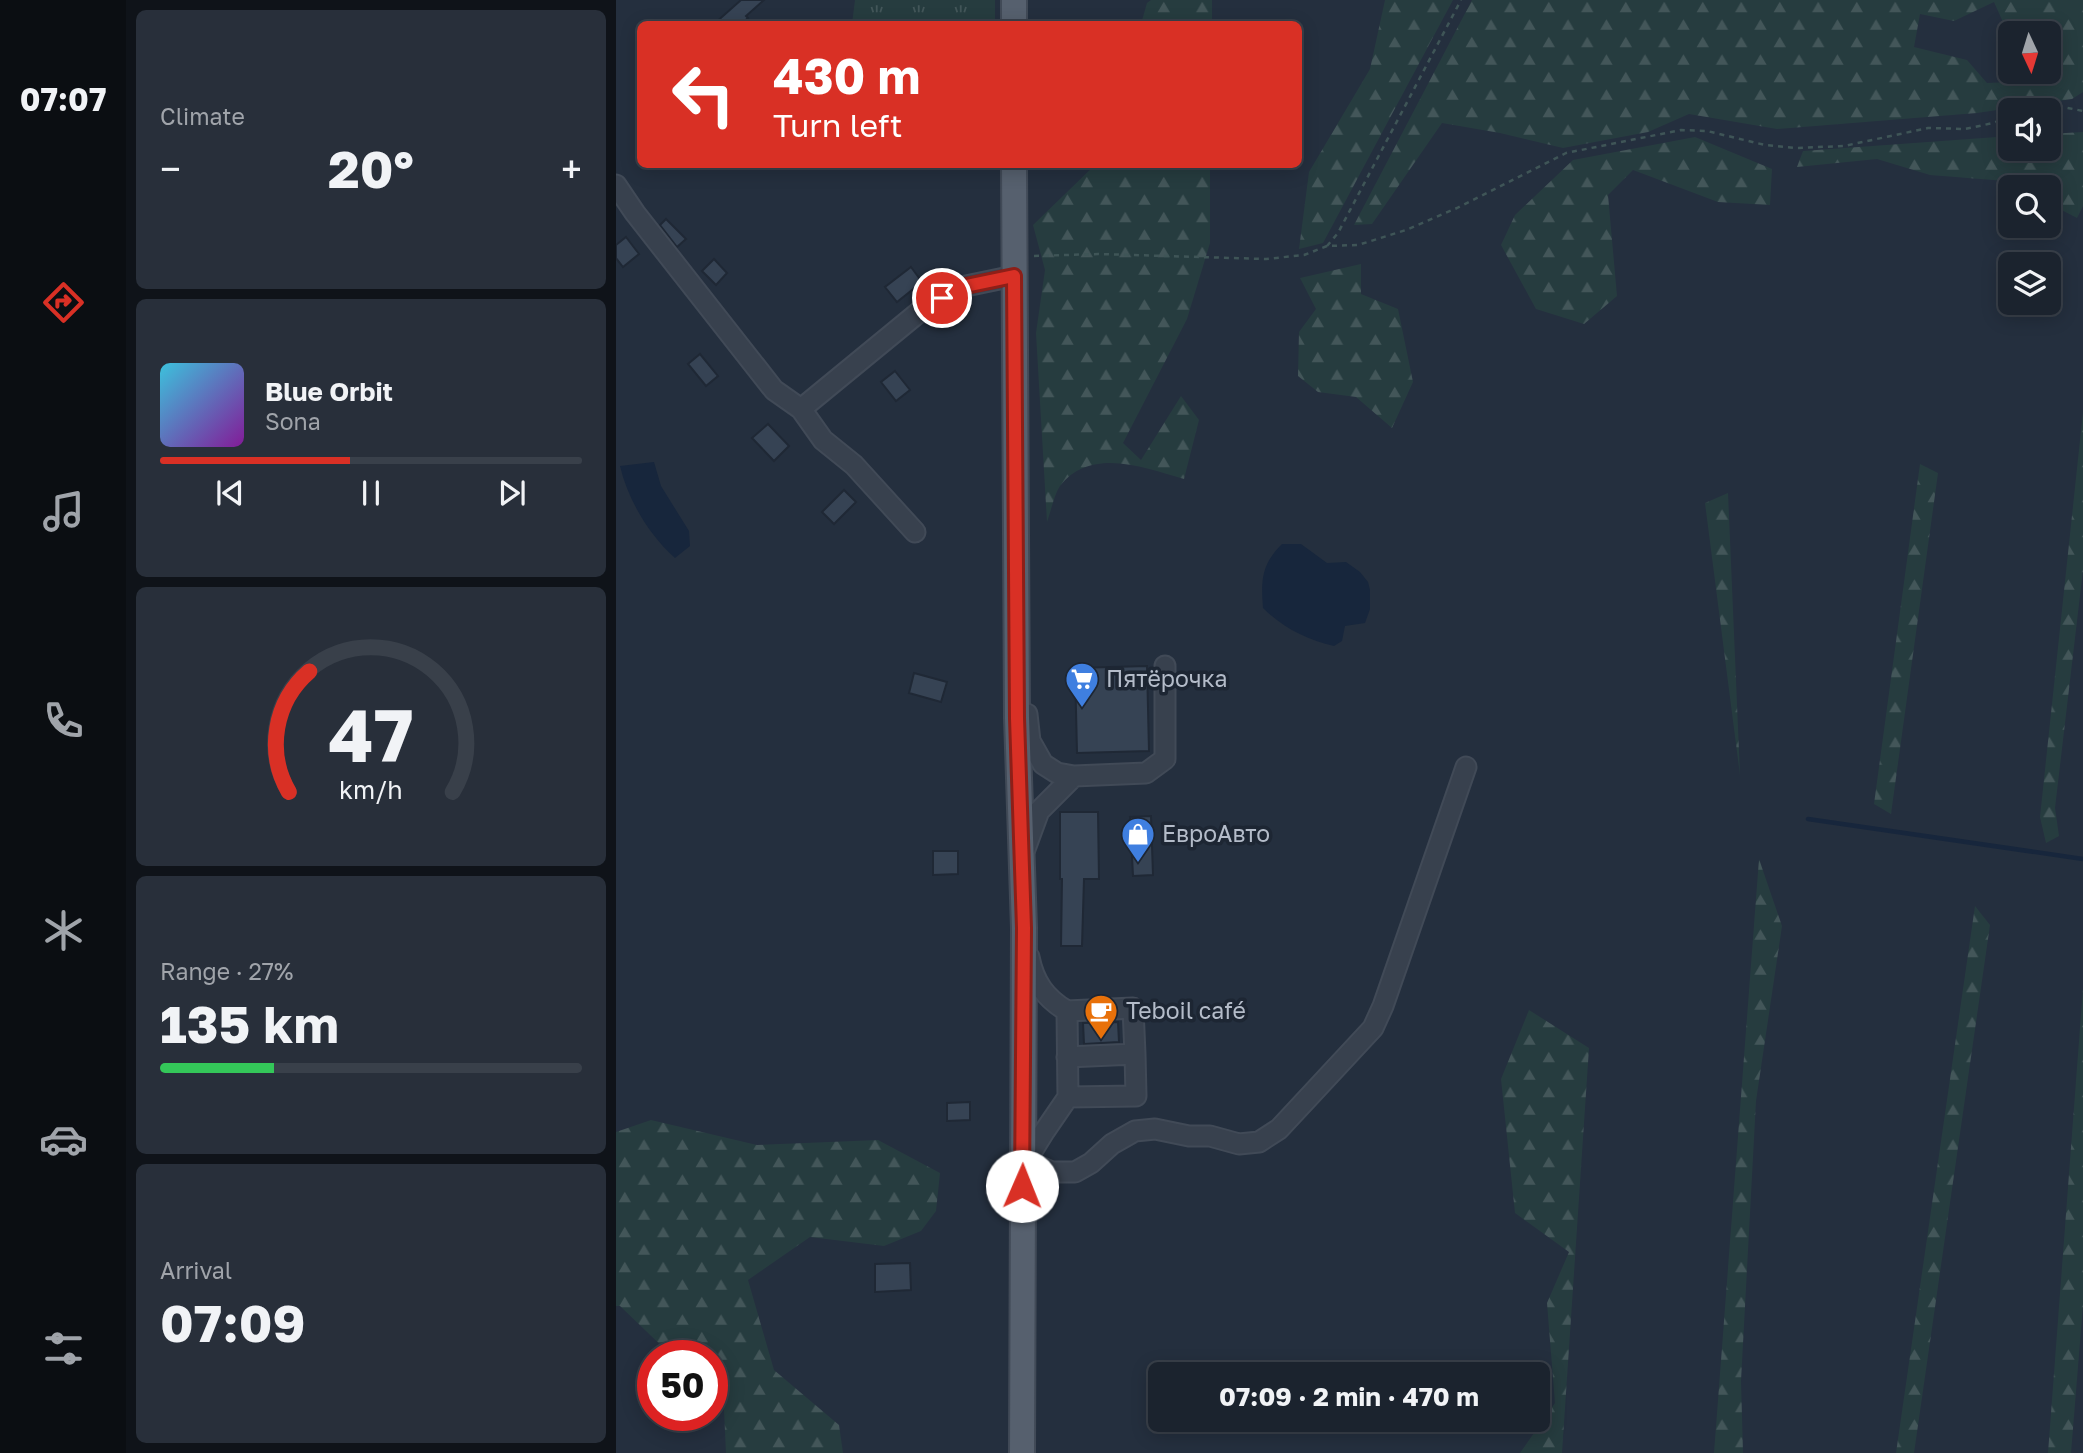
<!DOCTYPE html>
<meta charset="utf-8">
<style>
:root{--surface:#1b232e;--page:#282f3a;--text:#f1f3f6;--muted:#a0a4aa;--line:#39404a;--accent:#d93025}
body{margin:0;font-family:"Golos Text",sans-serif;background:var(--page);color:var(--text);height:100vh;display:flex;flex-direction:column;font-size:26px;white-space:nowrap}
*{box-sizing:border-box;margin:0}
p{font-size:23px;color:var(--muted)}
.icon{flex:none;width:38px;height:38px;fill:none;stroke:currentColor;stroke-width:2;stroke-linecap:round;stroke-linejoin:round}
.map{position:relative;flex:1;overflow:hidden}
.side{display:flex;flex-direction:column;gap:10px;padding:10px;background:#0f1319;width:490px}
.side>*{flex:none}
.hud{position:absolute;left:21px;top:21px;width:665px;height:147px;border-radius:10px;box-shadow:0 4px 18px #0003,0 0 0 2px var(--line);background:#d93025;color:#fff;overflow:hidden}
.needle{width:46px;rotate:176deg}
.tools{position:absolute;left:1382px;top:21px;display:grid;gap:14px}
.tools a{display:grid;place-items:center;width:63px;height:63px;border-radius:10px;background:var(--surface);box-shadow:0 4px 18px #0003,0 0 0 2px var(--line);font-size:35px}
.speed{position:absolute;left:21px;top:1340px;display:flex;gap:14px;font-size:35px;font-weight:700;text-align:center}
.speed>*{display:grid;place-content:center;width:91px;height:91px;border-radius:50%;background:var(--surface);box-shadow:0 4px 18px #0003,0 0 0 2px var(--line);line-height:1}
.speed .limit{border:10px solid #d22;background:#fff;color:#111}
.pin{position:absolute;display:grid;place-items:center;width:60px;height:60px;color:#fff;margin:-30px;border:4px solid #fff;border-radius:50%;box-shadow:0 2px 7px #0007}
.me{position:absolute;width:77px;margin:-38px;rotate:1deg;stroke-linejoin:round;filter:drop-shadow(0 0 5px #0008)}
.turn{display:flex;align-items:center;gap:24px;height:147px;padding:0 21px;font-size:32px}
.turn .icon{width:91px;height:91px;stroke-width:2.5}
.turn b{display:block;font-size:49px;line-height:60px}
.big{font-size:52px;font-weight:700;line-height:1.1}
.side .tile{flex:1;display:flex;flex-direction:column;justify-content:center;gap:10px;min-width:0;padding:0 24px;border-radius:10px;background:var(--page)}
.side .dial{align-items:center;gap:0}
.dial svg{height:182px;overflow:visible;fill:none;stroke:var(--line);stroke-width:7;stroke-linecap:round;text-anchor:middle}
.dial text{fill:var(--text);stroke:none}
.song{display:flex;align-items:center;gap:21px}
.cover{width:84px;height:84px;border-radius:10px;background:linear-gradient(135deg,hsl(190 70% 55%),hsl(290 70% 35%))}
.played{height:7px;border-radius:4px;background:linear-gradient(90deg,var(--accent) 45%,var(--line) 45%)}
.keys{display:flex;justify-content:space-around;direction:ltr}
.heat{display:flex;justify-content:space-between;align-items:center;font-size:38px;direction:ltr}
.charge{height:10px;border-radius:5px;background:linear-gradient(90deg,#34c759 27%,var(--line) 0)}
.trip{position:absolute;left:532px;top:1362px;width:402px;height:70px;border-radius:10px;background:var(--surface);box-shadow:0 4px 18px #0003,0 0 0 2px var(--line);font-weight:700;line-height:70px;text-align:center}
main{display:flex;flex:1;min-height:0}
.tabs{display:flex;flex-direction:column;width:126px;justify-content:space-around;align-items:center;background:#0b0e12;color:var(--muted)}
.tabs .icon{width:49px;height:49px}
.tabs .active{color:var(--accent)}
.tabs b{font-size:32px;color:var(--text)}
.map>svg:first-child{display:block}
.grass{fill:url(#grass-tufts)}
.forest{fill:url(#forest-firs);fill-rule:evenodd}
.water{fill:#17263c}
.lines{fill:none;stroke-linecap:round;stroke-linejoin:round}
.stream{stroke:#17263c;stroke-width:4.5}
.building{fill:#364354;stroke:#1f2835;stroke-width:2}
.minor-casing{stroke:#414a57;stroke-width:23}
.major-casing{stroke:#414a57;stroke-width:28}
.path{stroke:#3f5557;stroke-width:2.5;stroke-dasharray:5 5;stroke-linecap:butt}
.minor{stroke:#38414e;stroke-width:19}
.major{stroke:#56606e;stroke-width:24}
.route-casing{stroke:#8d1f18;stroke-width:18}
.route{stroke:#d93025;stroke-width:12}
.labels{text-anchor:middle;stroke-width:7;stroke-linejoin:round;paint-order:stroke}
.poi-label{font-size:23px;fill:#b4bcc9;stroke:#1d2633;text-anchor:start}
</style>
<main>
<nav class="tabs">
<b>07:07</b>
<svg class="icon active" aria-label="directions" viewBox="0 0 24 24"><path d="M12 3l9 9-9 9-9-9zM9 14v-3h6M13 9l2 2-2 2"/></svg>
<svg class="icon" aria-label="music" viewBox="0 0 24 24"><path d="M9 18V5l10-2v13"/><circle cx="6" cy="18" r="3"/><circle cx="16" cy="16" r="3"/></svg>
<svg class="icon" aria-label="phone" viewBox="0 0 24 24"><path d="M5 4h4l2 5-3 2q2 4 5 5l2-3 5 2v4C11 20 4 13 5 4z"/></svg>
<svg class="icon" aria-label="climate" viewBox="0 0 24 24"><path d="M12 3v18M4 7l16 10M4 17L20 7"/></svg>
<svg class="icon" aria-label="car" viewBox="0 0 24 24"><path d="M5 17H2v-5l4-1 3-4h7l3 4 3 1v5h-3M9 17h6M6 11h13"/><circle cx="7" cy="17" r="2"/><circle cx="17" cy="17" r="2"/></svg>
<svg class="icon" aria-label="filters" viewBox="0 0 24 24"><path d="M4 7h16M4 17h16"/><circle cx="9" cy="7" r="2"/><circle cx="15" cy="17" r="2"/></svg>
</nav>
<section class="side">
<div class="tile"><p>Climate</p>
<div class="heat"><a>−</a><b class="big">20°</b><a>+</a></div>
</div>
<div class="tile">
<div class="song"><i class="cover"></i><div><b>Blue Orbit</b><p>Sona</p></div></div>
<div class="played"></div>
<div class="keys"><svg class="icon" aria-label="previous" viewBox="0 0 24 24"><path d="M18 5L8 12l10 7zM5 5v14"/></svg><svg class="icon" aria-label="pause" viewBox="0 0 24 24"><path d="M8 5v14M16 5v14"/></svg><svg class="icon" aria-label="next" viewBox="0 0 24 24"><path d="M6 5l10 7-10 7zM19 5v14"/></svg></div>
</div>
<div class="tile dial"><svg viewBox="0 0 100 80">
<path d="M14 69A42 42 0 1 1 86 69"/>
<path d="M14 69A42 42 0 0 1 23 16" stroke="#d93025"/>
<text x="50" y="56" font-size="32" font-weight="700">47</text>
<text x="50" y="72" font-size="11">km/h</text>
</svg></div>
<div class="tile"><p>Range · 27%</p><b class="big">135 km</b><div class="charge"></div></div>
<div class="tile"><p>Arrival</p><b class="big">07:09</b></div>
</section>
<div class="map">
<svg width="1467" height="1453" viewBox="0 0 1467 1453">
<defs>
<pattern id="grass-tufts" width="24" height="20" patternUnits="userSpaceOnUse" patternTransform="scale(1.75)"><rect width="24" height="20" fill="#263c3f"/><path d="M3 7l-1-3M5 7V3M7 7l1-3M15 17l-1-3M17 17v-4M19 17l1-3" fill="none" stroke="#435659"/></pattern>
<pattern id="forest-firs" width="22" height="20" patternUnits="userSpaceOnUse" patternTransform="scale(1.75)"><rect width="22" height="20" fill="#263c3f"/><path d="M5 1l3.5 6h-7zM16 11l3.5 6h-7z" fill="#435659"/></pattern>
</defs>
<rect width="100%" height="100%" fill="#242f3e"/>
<path class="grass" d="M239 0H379V24H236Z"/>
<path class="forest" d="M535 0H596V24H525L531 3Z
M769 0H837L707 243 683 249 693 172 754 69Z
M856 0H1467V92L1456 99 1361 113 1161 129 1073 114 1032 132 947 148 884 133 826 123 756 224 738 225ZM1378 2 1395 40V33H1433V72H1395V82L1371 83 1351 60 1298 47 1304 14 1338 21Z
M1467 132V206L1461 218 1434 204 1433 187H1429L1427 184 1314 175 1261 159 1181 167 1187 151 1395 136V149H1433V134Z
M1079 137 1156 169 1154 205 1102 202 1017 170 992 195 1001 296 968 324 920 309 885 245 899 215 957 160Z
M480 164 594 165V243L571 319 507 443 525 460 565 396 583 420 568 479C530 468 475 446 444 486 438 495 435 511 431 522L420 333 429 270 417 225Z
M745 264V294L782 309 797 382 776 428 740 397 702 392 682 376 683 332 700 309 684 278Z
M1467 412V570L1439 808 1443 836 1430 843 1424 817Z
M1304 464 1322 473 1275 814 1258 804Z
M1112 493 1124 775 1089 503Z
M1143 859 1166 926 1140 1101 1125 1381 1127 1453H1098Z
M1359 906 1374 925 1298 1453H1280Z
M1467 988V1305L1455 1453H1432Z
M913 1010 973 1048 946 1453H904L939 1403 931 1303 953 1252 899 1213 885 1079Z
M35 1120 141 1145 262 1140 324 1173 320 1211 305 1231 268 1246 194 1237 132 1280 158 1370 223 1425 227 1453H110L108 1410 96 1398V1356H56L4 1306H0V1132Z"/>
<path class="water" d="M38 462 45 486 73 531 74 546 59 558C33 535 12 500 4 466Z
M666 544H685L711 563 730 562 744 572 752 582 754 590V609L749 623 729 626 726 641 718 646C691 640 666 627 647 608 645 580 645 565 666 544Z"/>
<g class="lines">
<path class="stream" d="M1192 819 1467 859"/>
</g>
<path class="building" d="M125 0H148L130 16 132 18 125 24H98Z
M50 219 70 239 61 247 44 225Z
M10 237 23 254 7 267 0 258V245Z
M98 259 111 273 100 285 86 271Z
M295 267 306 282 281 302 269 287Z
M84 354 102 376 90 386 72 364Z
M279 371 294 390 280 401 265 382Z
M152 424 173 446 158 461 136 438Z
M228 490 240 502 218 524 206 512Z
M531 666 533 751 461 753 459 668Z
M298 673 331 682 325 702 293 693Z
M444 812H482L483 879H468L466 946H445L446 879H444Z
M535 816 537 875 517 876 514 817Z
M317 851H342V874L317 875Z
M502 1022 503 1042 468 1044 467 1023Z
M354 1102V1120L331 1121V1103Z
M294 1263 295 1290 259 1292V1264Z"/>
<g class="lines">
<defs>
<path id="minor" d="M0 185 19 213 158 390 185 409 207 440 238 465 299 532
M185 409 308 308 345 287 398 276
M411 714 414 741 427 764 441 773 458 776 530 773 549 759V666
M409 849 423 811 458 776
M451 1011 517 1008 519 1054
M451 1057 519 1054 520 1096 452 1097
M410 1161 436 1172H459L475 1163 496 1144 519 1131 539 1129 573 1136H594L623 1144 643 1142 663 1129 757 1028 767 1006 850 767
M409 1168 410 1161 428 1132 452 1097 451 1011C429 998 418 982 413 957"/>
<path id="major" d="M398 24V0
M398 164 401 718 408 928 406 1453"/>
</defs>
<use href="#minor" class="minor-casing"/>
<use href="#major" class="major-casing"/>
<path class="path" d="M1412 110 1442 106 1467 111
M711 246 722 233 845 0
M418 256 482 254 650 259 688 255 711 246 742 245 790 230 841 208 950 153 1065 130 1091 131 1149 145 1179 148 1228 146 1312 128 1349 129 1377 123 1395 116"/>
<use href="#minor" class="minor"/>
<use href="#major" class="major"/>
</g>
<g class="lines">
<defs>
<path id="route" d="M326 298 345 287 398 276 401 718 408 928 406 1186"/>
</defs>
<use href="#route" class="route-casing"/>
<use href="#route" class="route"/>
</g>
<defs>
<symbol id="supermarket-pin" viewBox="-11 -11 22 30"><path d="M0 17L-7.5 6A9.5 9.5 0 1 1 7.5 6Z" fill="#3f7fe0" stroke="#1d2633"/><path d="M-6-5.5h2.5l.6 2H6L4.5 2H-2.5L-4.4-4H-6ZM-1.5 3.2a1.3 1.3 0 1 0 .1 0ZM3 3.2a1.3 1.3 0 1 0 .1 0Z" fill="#fff"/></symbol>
<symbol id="shop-pin" viewBox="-11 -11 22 30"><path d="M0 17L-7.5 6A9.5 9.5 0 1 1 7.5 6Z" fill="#3f7fe0" stroke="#1d2633"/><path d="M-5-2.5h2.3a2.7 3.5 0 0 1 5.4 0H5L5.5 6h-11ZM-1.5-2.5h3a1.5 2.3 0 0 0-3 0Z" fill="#fff"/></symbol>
<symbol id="cafe-pin" viewBox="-11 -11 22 30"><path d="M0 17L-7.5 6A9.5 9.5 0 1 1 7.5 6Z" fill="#e8710a" stroke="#1d2633"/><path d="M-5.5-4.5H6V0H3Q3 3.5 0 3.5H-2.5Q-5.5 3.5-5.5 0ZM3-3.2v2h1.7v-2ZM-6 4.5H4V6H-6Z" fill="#fff"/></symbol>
</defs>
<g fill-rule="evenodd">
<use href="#supermarket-pin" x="447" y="660" width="38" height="52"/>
<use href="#shop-pin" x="503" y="815" width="38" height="52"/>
<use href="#cafe-pin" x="466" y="992" width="38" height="52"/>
</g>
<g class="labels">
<g class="poi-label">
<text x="490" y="687">Пятёрочка</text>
<text x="546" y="842">ЕвроАвто</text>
<text x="510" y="1019">Teboil café</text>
</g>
</g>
</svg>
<div class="tools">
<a><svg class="needle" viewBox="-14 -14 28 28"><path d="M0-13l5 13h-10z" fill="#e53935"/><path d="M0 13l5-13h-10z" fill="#a0a4aa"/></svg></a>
<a><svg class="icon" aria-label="sound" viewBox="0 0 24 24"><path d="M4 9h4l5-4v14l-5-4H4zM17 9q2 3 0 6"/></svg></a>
<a><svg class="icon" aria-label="search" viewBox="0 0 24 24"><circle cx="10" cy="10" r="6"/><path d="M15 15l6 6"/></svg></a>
<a><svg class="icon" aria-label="layers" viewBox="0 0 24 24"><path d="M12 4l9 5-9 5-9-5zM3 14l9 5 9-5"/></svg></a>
</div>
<div class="speed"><div class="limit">50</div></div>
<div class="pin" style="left:326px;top:298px;background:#d93025"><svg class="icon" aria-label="arrive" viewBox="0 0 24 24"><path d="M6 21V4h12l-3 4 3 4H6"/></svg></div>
<svg class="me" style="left:406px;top:1186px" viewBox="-20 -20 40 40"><circle r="19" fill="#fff"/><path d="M0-13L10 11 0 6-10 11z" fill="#d93025"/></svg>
<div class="trip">07:09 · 2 min · 470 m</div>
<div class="hud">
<div class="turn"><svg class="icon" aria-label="left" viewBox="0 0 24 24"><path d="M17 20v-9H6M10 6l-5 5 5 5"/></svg><div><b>430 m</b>Turn left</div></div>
</div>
</div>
</main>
